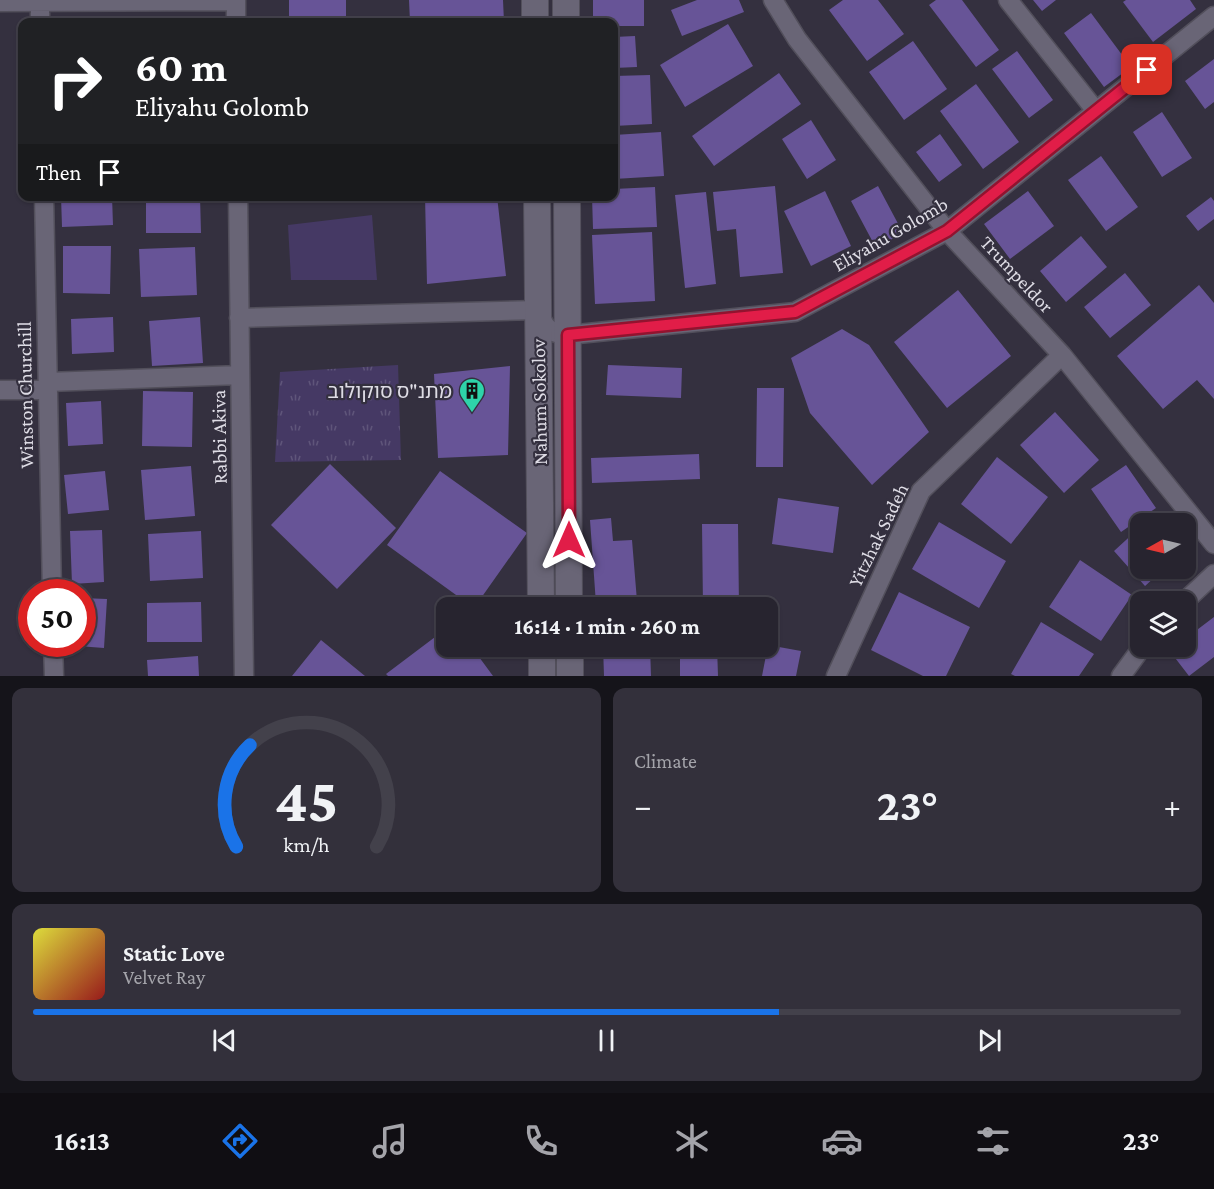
<!DOCTYPE html>
<meta charset="utf-8">
<style>
:root{--surface:#27242f;--page:#33303b;--text:#f1f3f6;--muted:#a4a4aa;--line:#43414b;--accent:#1a73e8}
body{margin:0;font-family:"Crimson Pro","Noto Sans Hebrew",serif;background:var(--page);color:var(--text);height:100vh;display:flex;flex-direction:column;font-size:22px;white-space:nowrap}
*{box-sizing:border-box;margin:0}
p{font-size:20px;color:var(--muted)}
.icon{flex:none;width:33px;height:33px;fill:none;stroke:currentColor;stroke-width:2;stroke-linecap:round;stroke-linejoin:round}
.map{position:relative;height:676px;overflow:hidden}
.sheet{display:flex;flex-direction:column;gap:12px;padding:12px;background:#15141a;flex:1}
.sheet>*{flex:none}
.top-card{position:absolute;left:18px;top:18px;width:600px;height:183px;border-radius:12px;box-shadow:0 2px 4px #0004,0 0 0 2px var(--line);background:#202124;color:#fff;overflow:hidden}
.needle{width:39px;rotate:262deg}
.tools{position:absolute;left:1130px;top:513px;display:grid;gap:12px}
.tools a{display:grid;place-items:center;width:66px;height:66px;border-radius:12px;background:var(--surface);box-shadow:0 2px 4px #0004,0 0 0 2px var(--line);font-size:30px}
.speed{position:absolute;left:18px;top:579px;display:flex;gap:12px;font-size:30px;font-weight:700;text-align:center}
.speed>*{display:grid;place-content:center;width:78px;height:78px;border-radius:50%;background:var(--surface);box-shadow:0 2px 4px #0004,0 0 0 2px var(--line);line-height:1}
.speed .limit{border:9px solid #d22;background:#fff;color:#111}
.pin{position:absolute;display:grid;place-items:center;width:51px;height:51px;color:#fff;margin:-26px;border-radius:12px;box-shadow:0 3px 9px #0006}
.me{position:absolute;width:66px;margin:-33px;rotate:0deg;stroke-linejoin:round;filter:drop-shadow(0 0 4px #0008)}
.turn{display:flex;align-items:center;gap:21px;height:126px;padding:0 18px;font-size:27px}
.turn .icon{width:78px;height:78px;stroke-width:2.5}
.turn b{display:block;font-size:42px;line-height:51px}
.then{display:flex;align-items:center;height:57px;padding:0 18px;background:#0003;gap:12px;font-size:22px}
.big{font-size:45px;font-weight:700;line-height:1.1}
.sheet .card{flex:1;display:flex;flex-direction:column;justify-content:center;gap:9px;min-width:0;padding:0 21px;border-radius:12px;background:var(--page)}
.sheet .dial{align-items:center;gap:0}
.dial svg{height:156px;overflow:visible;fill:none;stroke:var(--line);stroke-width:7;stroke-linecap:round;text-anchor:middle}
.dial text{fill:var(--text);stroke:none}
.song{display:flex;align-items:center;gap:18px}
.cover{width:72px;height:72px;border-radius:9px;background:linear-gradient(135deg,hsl(60 70% 55%),hsl(0 70% 35%))}
.played{height:6px;border-radius:3px;background:linear-gradient(90deg,var(--accent) 65%,var(--line) 65%)}
.keys{display:flex;justify-content:space-around;direction:ltr}
.heat{display:flex;justify-content:space-between;align-items:center;font-size:33px;direction:ltr}
.sheet .tiles{flex:1;display:grid;gap:12px;grid-template-columns:1fr 1fr}
.card:last-child{grid-column:span 2}
.trip{position:absolute;left:436px;top:597px;width:342px;height:60px;border-radius:12px;background:var(--surface);box-shadow:0 2px 4px #0004,0 0 0 2px var(--line);font-weight:700;line-height:60px;text-align:center}
.tab-bar{display:flex;height:96px;justify-content:space-around;align-items:center;background:#100e13;color:var(--muted)}
.tab-bar .icon{width:42px;height:42px}
.tab-bar .selected{color:var(--accent)}
.tab-bar b{font-size:27px;color:var(--text)}
.map>svg:first-child{display:block}
.green{fill:#453964}
.park{fill:url(#park-tufts)}
.building{fill:#675497}
.lines{fill:none;stroke-linecap:round;stroke-linejoin:round}
.street-casing{stroke:#524f5b;stroke-width:21}
.secondary-casing{stroke:#524f5b;stroke-width:28}
.street{stroke:#696576;stroke-width:18}
.secondary{stroke:#696576;stroke-width:26}
.route-casing{stroke:#92132f;stroke-width:15}
.route{stroke:#e11d48;stroke-width:10}
.labels{text-anchor:middle;stroke-width:4.5;stroke-linejoin:round;paint-order:stroke}
.street-label{font-size:20px;fill:#dedce5;stroke:#34303f}
.poi-label{font-size:20px;fill:#dedce5;stroke:#34303f;text-anchor:end}
</style>
<div class="map">
<svg width="1214" height="676" viewBox="0 0 1214 676">
<defs>
<pattern id="park-tufts" width="24" height="20" patternUnits="userSpaceOnUse" patternTransform="scale(1.5)"><rect width="24" height="20" fill="#453964"/><path d="M3 7l-1-3M5 7V3M7 7l1-3M15 17l-1-3M17 17v-4M19 17l1-3" fill="none" stroke="#5f557a"/></pattern>
</defs>
<rect width="100%" height="100%" fill="#34303f"/>
<path class="green" d="M372 215 377 280H291L288 225Z"/>
<path class="park" d="M398 365 401 460 275 462 280 372Z"/>
<path class="building" d="M289 0H346V22H289Z
M409 0H503L504 22H410Z
M593 0H644V26H614V22H593Z
M697 0H739L744 12 682 36 671 10Z
M843 0H878L904 34 867 61 829 10Z
M936 0H962L999 50 976 67 929 5Z
M1033 0H1056L1042 11Z
M1126 0H1190L1196 9 1153 42 1123 2Z
M1091 13 1131 67 1104 87 1064 33Z
M728 24 753 66 685 107 660 65Z
M635 36 637 67 614 68V37Z
M913 41 947 89 904 120 869 72Z
M1017 51 1053 100 1029 118 992 69Z
M1214 59V102L1205 109 1185 81Z
M779 73 801 104 714 166 692 136Z
M650 75 652 124 614 126V76Z
M976 84 1019 142 983 169 940 111Z
M1162 112 1192 158 1162 177 1133 132Z
M811 120 836 160 807 179 782 139Z
M661 132 664 176 614 179V135Z
M940 134 962 165 939 182 916 152Z
M1101 156 1138 207 1106 231 1068 180Z
M775 186 783 273 740 277 736 229 717 231 713 192Z
M878 186 903 233 876 248 851 201Z
M655 187 657 227 593 229 592 196H614V189Z
M825 191 851 246 811 266 784 211Z
M1028 191 1054 226 1010 259 984 224Z
M706 192 716 284 685 288 675 195Z
M61 196H112L113 225 62 227Z
M146 196H200L201 233H146Z
M425 196H497L506 276 427 284Z
M1211 197 1214 201V219L1198 231 1186 216Z
M652 232 655 301 595 304 592 235Z
M1081 236 1107 267 1066 302 1040 271Z
M63 246H111L110 294 63 293Z
M195 247 197 295 141 297 139 249Z
M1125 273 1151 305 1110 338 1084 307Z
M1199 285 1214 303V399L1197 380 1163 409 1117 356Z
M958 290 1011 356 947 408 894 342Z
M113 317 114 352 72 354 71 319Z
M200 317 203 363 152 366 149 321Z
M842 329 869 345 929 432 872 485 810 413 791 358Z
M608 365 682 368 681 398 606 395Z
M510 366 508 455 438 458 434 374Z
M757 388H784L783 467H756Z
M143 391 193 392 192 447 142 446Z
M101 401 103 444 68 446 66 403Z
M1055 412 1099 460 1064 493 1020 445Z
M699 454 700 479 592 483 591 458Z
M997 457 1048 497 1011 544 961 504Z
M330 464 396 528 337 589 271 525Z
M1126 465 1156 508 1121 532 1091 489Z
M191 466 195 516 145 520 141 470Z
M105 471 109 510 68 514 64 475Z
M440 471 527 533 474 608 387 545Z
M778 498 839 507 833 553 772 544Z
M611 518 613 541 632 540 637 601 596 604 590 520Z
M939 522 1006 561 979 608 912 569Z
M702 524H738L739 608H703Z
M1138 529 1140 568H1165L1145 586 1114 551Z
M102 530 104 582 72 584 70 531Z
M201 531 203 578 150 581 148 534Z
M1080 560 1132 595 1101 641 1049 607Z
M899 592 970 627 946 676H923L871 650Z
M82 598 107 599 104 648 65 645 82 644Z
M201 602 202 642H147V603Z
M1214 617V657L1189 676 1169 650 1174 646H1185V639Z
M1041 622 1094 654 1079 676H1015L1011 674Z
M447 628V646H471L493 676H388L386 674Z
M321 640 365 676H292Z
M768 645 801 651 796 676H762Z
M603 646H650L651 676H604Z
M680 646H717L718 676H680Z
M198 656 199 676H148L147 660Z"/>
<g class="lines">
<defs>
<path id="street" d="M236 0V22
M773 0 797 39 947 231 1062 355 1214 544
M1008 0 1096 111
M0 2 236 1
M40 2V22
M44 196 52 592
M238 196 244 676
M239 318 538 310C544 327 549 334 568 335L795 312 947 231 1214 16
M48 382 240 375
M0 390H48
M1184 602 1214 574
M53 644 54 676
M836 676 921 491 1062 355
M1121 676 1143 646"/>
<path id="secondary" d="M535 0V22
M566 0V22
M537 196 541 608
M567 196 569 608
M542 646V676
M570 646V676"/>
</defs>
<use href="#street" class="street-casing"/>
<use href="#secondary" class="secondary-casing"/>
<use href="#street" class="street"/>
<use href="#secondary" class="secondary"/>
</g>
<g class="lines">
<defs>
<path id="route" d="M569 540 568 335 795 312 947 231 1147 70"/>
</defs>
<use href="#route" class="route-casing"/>
<use href="#route" class="route"/>
</g>
<defs>
<symbol id="building-pin" viewBox="-11 -11 22 30"><path d="M0 17L-7.5 6A9.5 9.5 0 1 1 7.5 6Z" fill="#2ed4aa" stroke="#34303f"/><path d="M-4-6H4V6H1V3H-1V6H-4ZM-2.5-4.3h1.7v1.8h-1.7ZM.8-4.3h1.7v1.8H.8ZM-2.5-1h1.7V.8h-1.7ZM.8-1h1.7V.8H.8Z" fill="#111"/></symbol>
</defs>
<g fill-rule="evenodd">
<use href="#building-pin" x="457" y="376" width="30" height="40"/>
</g>
<g class="labels">
<g class="street-label">
<text transform="translate(890 234) rotate(-30)" y="7">Eliyahu Golomb</text>
<text transform="translate(1017 274) rotate(47)" y="7">Trumpeldor</text>
<text transform="translate(25 395) rotate(-91)" y="7">Winston Churchill</text>
<text transform="translate(539 402) rotate(-91)" y="7">Nahum Sokolov</text>
<text transform="translate(219 437) rotate(-91)" y="7">Rabbi Akiva</text>
<text transform="translate(878 535) rotate(-64)" y="7">Yitzhak Sadeh</text>
</g>
<g class="poi-label">
<text x="452" y="398">מתנ"ס סוקולוב</text>
</g>
</g>
</svg>
<div class="tools">
<a><svg class="needle" viewBox="-14 -14 28 28"><path d="M0-13l5 13h-10z" fill="#e53935"/><path d="M0 13l5-13h-10z" fill="#a4a4aa"/></svg></a>
<a><svg class="icon" aria-label="layers" viewBox="0 0 24 24"><path d="M12 4l9 5-9 5-9-5zM3 14l9 5 9-5"/></svg></a>
</div>
<div class="speed"><div class="limit">50</div></div>
<div class="pin" style="left:1147px;top:70px;background:#d93025"><svg class="icon" aria-label="arrive" viewBox="0 0 24 24"><path d="M6 21V4h12l-3 4 3 4H6"/></svg></div>
<svg class="me" style="left:569px;top:540px" viewBox="-20 -20 40 40"><path d="M0-17L14 15 0 8-14 15z" fill="#e11d48" stroke="#fff" stroke-width="4"/></svg>
<div class="trip">16:14 · 1 min · 260 m</div>
<div class="top-card">
<div class="turn"><svg class="icon" aria-label="right" viewBox="0 0 24 24"><path d="M7 20v-9h11M14 6l5 5-5 5"/></svg><div><b>60 m</b>Eliyahu Golomb</div></div>
<div class="then">Then<svg class="icon" aria-label="arrive" viewBox="0 0 24 24"><path d="M6 21V4h12l-3 4 3 4H6"/></svg></div>
</div>
</div>
<section class="sheet">
<div class="tiles">
<div class="card dial"><svg viewBox="0 0 100 80">
<path d="M14 69A42 42 0 1 1 86 69"/>
<path d="M14 69A42 42 0 0 1 21 17" stroke="#1a73e8"/>
<text x="50" y="56" font-size="32" font-weight="700">45</text>
<text x="50" y="72" font-size="11">km/h</text>
</svg></div>
<div class="card"><p>Climate</p>
<div class="heat"><a>−</a><b class="big">23°</b><a>+</a></div>
</div>
<div class="card">
<div class="song"><i class="cover"></i><div><b>Static Love</b><p>Velvet Ray</p></div></div>
<div class="played"></div>
<div class="keys"><svg class="icon" aria-label="previous" viewBox="0 0 24 24"><path d="M18 5L8 12l10 7zM5 5v14"/></svg><svg class="icon" aria-label="pause" viewBox="0 0 24 24"><path d="M8 5v14M16 5v14"/></svg><svg class="icon" aria-label="next" viewBox="0 0 24 24"><path d="M6 5l10 7-10 7zM19 5v14"/></svg></div>
</div>
</div>
</section>
<nav class="tab-bar">
<b>16:13</b>
<svg class="icon selected" aria-label="directions" viewBox="0 0 24 24"><path d="M12 3l9 9-9 9-9-9zM9 14v-3h6M13 9l2 2-2 2"/></svg>
<svg class="icon" aria-label="music" viewBox="0 0 24 24"><path d="M9 18V5l10-2v13"/><circle cx="6" cy="18" r="3"/><circle cx="16" cy="16" r="3"/></svg>
<svg class="icon" aria-label="phone" viewBox="0 0 24 24"><path d="M5 4h4l2 5-3 2q2 4 5 5l2-3 5 2v4C11 20 4 13 5 4z"/></svg>
<svg class="icon" aria-label="climate" viewBox="0 0 24 24"><path d="M12 3v18M4 7l16 10M4 17L20 7"/></svg>
<svg class="icon" aria-label="car" viewBox="0 0 24 24"><path d="M5 17H2v-5l4-1 3-4h7l3 4 3 1v5h-3M9 17h6M6 11h13"/><circle cx="7" cy="17" r="2"/><circle cx="17" cy="17" r="2"/></svg>
<svg class="icon" aria-label="filters" viewBox="0 0 24 24"><path d="M4 7h16M4 17h16"/><circle cx="9" cy="7" r="2"/><circle cx="15" cy="17" r="2"/></svg>
<b>23°</b>
</nav>
